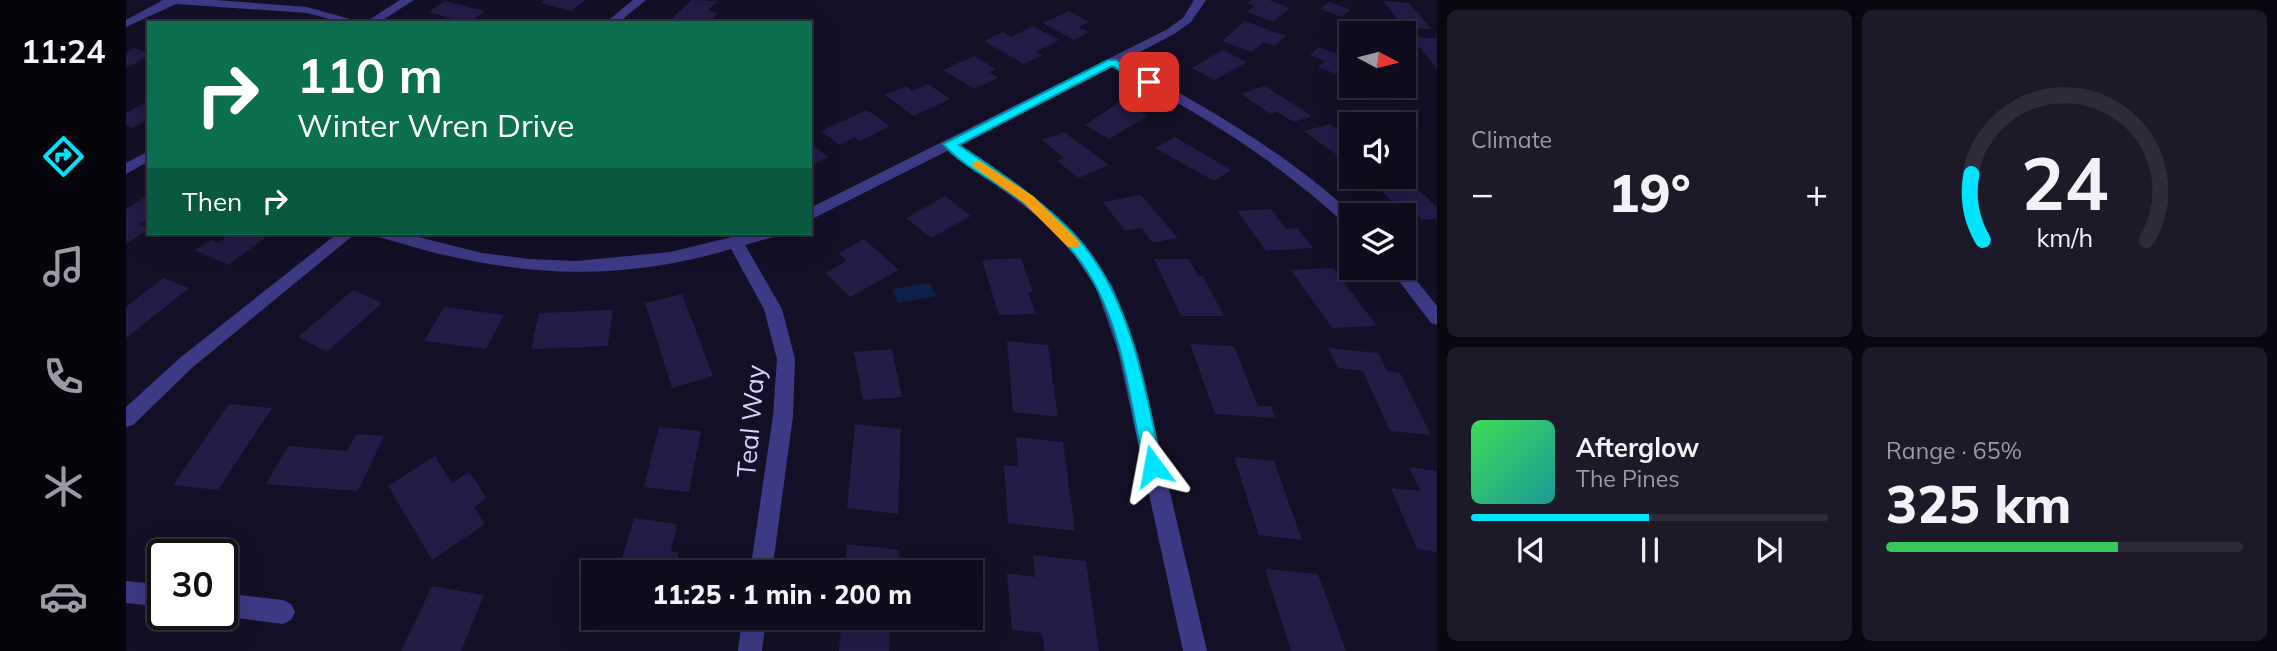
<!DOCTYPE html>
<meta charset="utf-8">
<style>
:root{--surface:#0e0b1c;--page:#1c1929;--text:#f1f3f6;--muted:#9b9ba3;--line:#2e2b3b;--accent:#00e5ff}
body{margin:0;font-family:Mulish,sans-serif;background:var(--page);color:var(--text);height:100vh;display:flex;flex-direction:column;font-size:26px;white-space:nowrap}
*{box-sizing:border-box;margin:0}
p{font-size:23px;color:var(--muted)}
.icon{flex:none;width:38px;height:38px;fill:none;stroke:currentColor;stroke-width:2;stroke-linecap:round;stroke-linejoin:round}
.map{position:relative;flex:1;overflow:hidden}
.panel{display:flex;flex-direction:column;gap:10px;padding:10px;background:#08060f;width:840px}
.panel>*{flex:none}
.hud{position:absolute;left:21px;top:21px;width:665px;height:214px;border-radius:0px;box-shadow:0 7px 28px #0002,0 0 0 2px var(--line);background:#0b6e4f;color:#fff;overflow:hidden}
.needle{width:46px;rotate:97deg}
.tools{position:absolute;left:1213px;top:21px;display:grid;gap:14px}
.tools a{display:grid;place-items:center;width:77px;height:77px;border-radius:0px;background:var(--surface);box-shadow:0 7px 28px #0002,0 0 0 2px var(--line);font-size:35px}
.speed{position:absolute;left:21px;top:539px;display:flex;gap:14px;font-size:35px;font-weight:700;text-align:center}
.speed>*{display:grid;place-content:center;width:91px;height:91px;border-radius:50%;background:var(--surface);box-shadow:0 7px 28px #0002,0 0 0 2px var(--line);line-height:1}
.speed .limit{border:4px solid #111;border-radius:10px;background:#fff;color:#111}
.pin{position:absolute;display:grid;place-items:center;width:60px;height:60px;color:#fff;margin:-30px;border-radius:14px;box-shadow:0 4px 10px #0006}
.me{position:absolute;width:77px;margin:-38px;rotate:347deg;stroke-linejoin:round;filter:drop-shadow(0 0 5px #0008)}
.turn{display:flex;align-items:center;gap:24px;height:147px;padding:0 35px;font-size:32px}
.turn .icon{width:91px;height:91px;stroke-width:2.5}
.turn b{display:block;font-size:49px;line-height:60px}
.then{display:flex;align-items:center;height:66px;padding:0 35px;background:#0003;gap:14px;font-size:26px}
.big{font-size:52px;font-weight:800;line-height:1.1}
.panel .tile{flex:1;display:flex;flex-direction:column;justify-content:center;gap:10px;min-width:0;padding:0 24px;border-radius:10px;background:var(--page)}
.panel .dial{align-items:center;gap:0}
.dial svg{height:182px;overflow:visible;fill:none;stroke:var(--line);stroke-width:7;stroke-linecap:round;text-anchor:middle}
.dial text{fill:var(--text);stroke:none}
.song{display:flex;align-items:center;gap:21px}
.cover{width:84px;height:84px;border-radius:10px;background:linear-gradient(135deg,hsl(130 70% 55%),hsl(180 70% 35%))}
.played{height:7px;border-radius:4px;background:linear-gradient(90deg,var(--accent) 50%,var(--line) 50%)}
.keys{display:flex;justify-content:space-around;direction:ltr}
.heat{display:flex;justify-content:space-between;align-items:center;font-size:38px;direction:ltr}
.charge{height:10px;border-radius:5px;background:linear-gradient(90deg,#34c759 65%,var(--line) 0)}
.panel .tiles{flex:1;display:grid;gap:10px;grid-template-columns:repeat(2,1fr)}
.trip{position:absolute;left:455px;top:560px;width:402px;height:70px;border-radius:0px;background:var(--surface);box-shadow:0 7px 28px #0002,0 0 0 2px var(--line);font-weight:800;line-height:70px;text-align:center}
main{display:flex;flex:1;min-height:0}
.menu{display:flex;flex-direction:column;width:126px;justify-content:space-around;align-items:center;background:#06040b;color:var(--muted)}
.menu .icon{width:49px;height:49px}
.menu .active{color:var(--accent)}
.menu b{font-size:32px;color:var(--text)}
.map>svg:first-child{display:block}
.water{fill:#0c2248}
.building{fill:#241b47}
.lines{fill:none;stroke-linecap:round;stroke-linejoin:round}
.minor{fill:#3d3a85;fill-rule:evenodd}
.route{fill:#00e5ff;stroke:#0095a6;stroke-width:2}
.slow{fill:#f59e0b}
.labels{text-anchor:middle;stroke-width:7;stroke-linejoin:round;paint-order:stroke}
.street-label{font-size:26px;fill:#d9d4ff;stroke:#130f26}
</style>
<main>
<nav class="menu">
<b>11:24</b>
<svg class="icon active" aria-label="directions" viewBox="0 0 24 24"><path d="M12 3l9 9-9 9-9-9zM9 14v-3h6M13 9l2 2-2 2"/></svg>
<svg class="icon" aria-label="music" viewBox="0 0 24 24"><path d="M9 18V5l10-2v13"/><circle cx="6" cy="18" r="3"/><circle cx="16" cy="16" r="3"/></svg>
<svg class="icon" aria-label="phone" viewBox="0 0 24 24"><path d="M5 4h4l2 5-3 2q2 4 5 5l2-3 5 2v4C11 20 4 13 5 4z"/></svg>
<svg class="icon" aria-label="climate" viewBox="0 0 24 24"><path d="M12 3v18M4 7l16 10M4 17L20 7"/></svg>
<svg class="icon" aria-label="car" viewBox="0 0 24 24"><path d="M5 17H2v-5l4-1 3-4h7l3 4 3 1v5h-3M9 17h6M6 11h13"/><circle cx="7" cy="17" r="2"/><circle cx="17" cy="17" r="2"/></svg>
</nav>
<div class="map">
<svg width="1311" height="651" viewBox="0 0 1311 651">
<rect width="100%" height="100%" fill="#130f26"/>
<path class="water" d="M804 283 810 296 772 303 766 289Z"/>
<path class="building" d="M418 0H460L445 11 415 3Z
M566 0 592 1 582 10 592 13 582 23 571 20 568 23 542 22Z
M1126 0H1143L1164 8 1147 22 1121 12 1128 6 1121 3Z
M319 1 359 11 342 23 302 12Z
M1257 1 1283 3 1306 29 1279 28Z
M1203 2 1225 10 1216 17 1194 9Z
M943 11 963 22 952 27 963 32 948 40 917 23Z
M1119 21 1160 36 1149 46 1138 42 1126 52 1096 41Z
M907 26 933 40 910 52 917 55 898 64 858 41 877 32 885 37Z
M1285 37 1311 38V69Z
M1192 47 1224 59 1210 74 1192 67 1199 61 1184 55Z
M8 48 23 53V56L0 68V53Z
M1097 50 1121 62 1089 80 1065 68Z
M848 56 870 69 863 72 872 78 848 89 817 70Z
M802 84 824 99 788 116 759 95 780 86 787 91Z
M1139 86 1186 116 1168 122 1151 112 1145 114 1115 94Z
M23 101V119L6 128 0 126V113Z
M995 101 1021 116 983 139 959 125Z
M741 110 764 126 734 141 729 137 713 145 695 131Z
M1204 124 1225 139V161L1221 162 1178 131Z
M938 132 983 165 953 178 931 161 938 158 916 140Z
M1049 137 1105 170 1088 181 1029 148Z
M684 143 702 157 684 166Z
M1241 177H1278L1311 207V218L1296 220 1280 204 1270 205Z
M23 195V218L14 224 23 229 0 244V209Z
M1015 195 1052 238 1027 243 1015 228 999 231 977 202Z
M819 196 845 216 805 238 780 218Z
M1145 209 1160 229 1171 228 1187 248 1140 251 1111 211Z
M106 233H145L102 265 69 250 85 240 92 243Z
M738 239 773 270 724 297 699 273 721 261 713 253Z
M895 258 907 292H902L910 314 873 315 856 260Z
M1028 259H1063L1072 276H1077L1098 316H1055Z
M1207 268 1251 326 1206 328 1165 270Z
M37 278 63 288 0 338V307Z
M227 290 256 303 201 352 172 337Z
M556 294 587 376 546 388 519 303Z
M318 307 378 315 360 349 298 341Z
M487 310 482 346 405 349 413 313Z
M881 341 922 345 932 417 887 412Z
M1064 344 1108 346 1132 406H1145L1149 418 1089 414Z
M1202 348 1252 353 1261 371 1274 373 1305 435 1264 431 1237 371 1212 368Z
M766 349 776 397 737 400 728 352Z
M103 404 146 408 92 490 47 485Z
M729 424 775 429 772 514 721 508Z
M533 427 575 431 563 492 518 487Z
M230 434 258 436 232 491 140 484 162 446 221 451Z
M890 437 937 442 949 531 882 523 878 465 892 467Z
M309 456 326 483 343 472 361 498 348 507 359 524 306 560 262 486Z
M1108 457 1148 461 1176 540 1133 535Z
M1283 467 1311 471V552L1291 549 1265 488 1294 491Z
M508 518 551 524 545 551 553 553 548 572H492Z
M721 544 773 550V572H719Z
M907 555 960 561 973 651H918L916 633 886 630 881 573 909 577Z
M1139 569 1192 574 1220 651H1165Z
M306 586 358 595 335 651H275Z
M489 618H537L535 626Z
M716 618H772V622L764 621 763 651H713Z"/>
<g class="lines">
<path class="minor" d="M37 0H89L181 7 238 23 274 0H288L252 23H218L181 13 50 4 0 27V20Z
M507 0H520L492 23H479Z
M1068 0H1080L1065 22 1048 34 995 62C1079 105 1158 152 1228 215H1225V226L1220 225C1150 159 1070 111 986 67L834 145 925 211 959 245 987 287 1011 351 1081 651H1057L992 351 970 288 947 253 914 218 823 150 684 220V208L1040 30 1057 18Z
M23 151V161L0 174V163Z
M212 233H230L67 367 7 425 0 427V407L55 357Z
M251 233H276L356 253 403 259 450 261 544 252 623 233H649L647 237 619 245 656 309 669 359 667 416 646 572H624L647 416 651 359 638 309 605 249C481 286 375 275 253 237Z
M1278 265 1311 306V325L1305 323 1263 268H1278Z
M0 581 37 585V607L0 603Z
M96 593 157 600 165 604 169 612 165 620 157 624 96 616 93 614H96Z
M616 618H640L636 651H612Z"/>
</g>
<path class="route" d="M982 60H990L1029 82 1019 84 986 66 833 145C870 170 907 194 940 226 1005 288 1017 382 1036 466L1034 472 1027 474 1021 472 1018 466C1004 402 997 327 961 271 945 246 922 224 899 204 874 183 839 169 817 144Z"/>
<path class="slow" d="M852 160 907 196 952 240 954 244 952 247H942L898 203 848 167 846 164Z"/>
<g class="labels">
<g class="street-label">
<text transform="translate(625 421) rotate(-85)" y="9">Teal Way</text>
</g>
</g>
</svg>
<div class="tools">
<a><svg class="needle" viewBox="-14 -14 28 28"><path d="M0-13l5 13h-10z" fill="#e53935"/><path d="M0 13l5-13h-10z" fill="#9b9ba3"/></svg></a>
<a><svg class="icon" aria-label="sound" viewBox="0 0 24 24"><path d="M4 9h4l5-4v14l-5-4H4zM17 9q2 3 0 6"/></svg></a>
<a><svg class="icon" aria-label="layers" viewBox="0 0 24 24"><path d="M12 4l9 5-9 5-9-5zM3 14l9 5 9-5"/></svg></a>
</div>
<div class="speed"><div class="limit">30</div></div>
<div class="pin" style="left:1023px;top:82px;background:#d93025"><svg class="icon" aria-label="arrive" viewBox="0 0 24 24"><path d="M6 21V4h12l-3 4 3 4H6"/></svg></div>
<svg class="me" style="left:1027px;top:466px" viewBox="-20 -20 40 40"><path d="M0-17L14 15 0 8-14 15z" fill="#00e5ff" stroke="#fff" stroke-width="4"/></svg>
<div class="trip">11:25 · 1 min · 200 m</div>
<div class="hud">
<div class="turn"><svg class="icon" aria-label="right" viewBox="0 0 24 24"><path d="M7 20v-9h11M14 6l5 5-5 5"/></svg><div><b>110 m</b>Winter Wren Drive</div></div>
<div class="then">Then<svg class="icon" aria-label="right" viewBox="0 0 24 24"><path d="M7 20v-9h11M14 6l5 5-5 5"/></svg></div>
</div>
</div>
<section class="panel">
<div class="tiles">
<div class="tile"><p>Climate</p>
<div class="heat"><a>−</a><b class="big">19°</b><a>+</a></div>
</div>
<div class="tile dial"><svg viewBox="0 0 100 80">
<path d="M14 69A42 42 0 1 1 86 69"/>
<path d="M14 69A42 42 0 0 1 9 40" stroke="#00e5ff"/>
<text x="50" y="56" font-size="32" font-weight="700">24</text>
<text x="50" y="72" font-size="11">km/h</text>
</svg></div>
<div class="tile">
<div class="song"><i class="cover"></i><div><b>Afterglow</b><p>The Pines</p></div></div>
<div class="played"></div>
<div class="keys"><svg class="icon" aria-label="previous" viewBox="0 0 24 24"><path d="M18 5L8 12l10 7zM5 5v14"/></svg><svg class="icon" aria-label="pause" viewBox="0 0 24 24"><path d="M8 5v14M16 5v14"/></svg><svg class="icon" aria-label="next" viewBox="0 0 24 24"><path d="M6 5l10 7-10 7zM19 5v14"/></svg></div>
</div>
<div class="tile"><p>Range · 65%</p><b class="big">325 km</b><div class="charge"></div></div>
</div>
</section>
</main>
